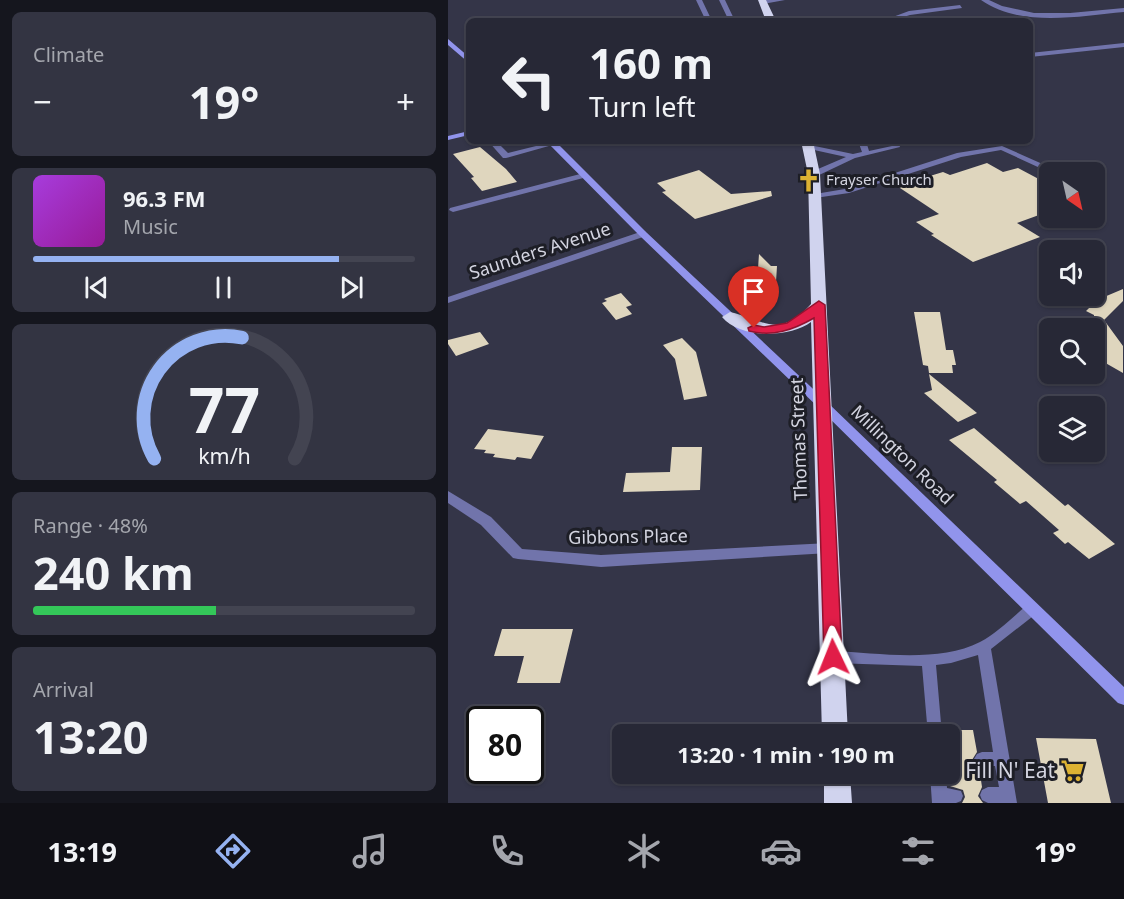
<!DOCTYPE html>
<meta charset="utf-8">
<style>
:root{--surface:#272836;--page:#333442;--text:#f1f3f6;--muted:#a4a6ad;--line:#434451;--accent:#95b2f1}
body{margin:0;font-family:"Noto Sans",sans-serif;background:var(--page);color:var(--text);height:100vh;display:flex;flex-direction:column;font-size:22px;white-space:nowrap}
*{box-sizing:border-box;margin:0}
p{font-size:20px;color:var(--muted)}
.icon{flex:none;width:33px;height:33px;fill:none;stroke:currentColor;stroke-width:2;stroke-linecap:round;stroke-linejoin:round}
.map{position:relative;flex:1;overflow:hidden}
.panel{display:flex;flex-direction:column;gap:12px;padding:12px;background:#15161e;width:448px}
.panel>*{flex:none}
.banner{position:absolute;left:18px;top:18px;width:567px;height:126px;border-radius:9px;box-shadow:0 2px 4px #0004,0 0 0 2px var(--line);background:#272836;color:var(--text);overflow:hidden}
.needle{width:39px;rotate:146deg}
.buttons{position:absolute;left:591px;top:162px;display:grid;gap:12px}
.buttons a{display:grid;place-items:center;width:66px;height:66px;border-radius:9px;background:var(--surface);box-shadow:0 2px 4px #0004,0 0 0 2px var(--line);font-size:30px}
.speed{position:absolute;left:18px;top:706px;display:flex;gap:12px;font-size:30px;font-weight:700;text-align:center}
.speed>*{display:grid;place-content:center;width:78px;height:78px;border-radius:50%;background:var(--surface);box-shadow:0 2px 4px #0004,0 0 0 2px var(--line);line-height:1}
.speed .limit{border:3px solid #111;border-radius:9px;background:#fff;color:#111}
.pin{position:absolute;display:grid;place-items:center;width:51px;height:51px;color:#fff;margin:-62px -26px;border-radius:50% 50% 50% 0;rotate:-45deg;box-shadow:0 0 6px #0007}
.pin .icon{rotate:45deg}
.me{position:absolute;width:66px;margin:-33px;rotate:358deg;stroke-linejoin:round;filter:drop-shadow(0 0 4px #0008)}
.turn{display:flex;align-items:center;gap:21px;height:126px;padding:0 24px;font-size:27px}
.turn .icon{width:78px;height:78px;stroke-width:2.5}
.turn b{display:block;font-size:42px;line-height:51px}
.big{font-size:45px;font-weight:700;line-height:1.1}
.panel .widget{flex:1;display:flex;flex-direction:column;justify-content:center;gap:9px;min-width:0;padding:0 21px;border-radius:9px;background:var(--page)}
.panel .dial{align-items:center;gap:0}
.dial svg{height:156px;overflow:visible;fill:none;stroke:var(--line);stroke-width:7;stroke-linecap:round;text-anchor:middle}
.dial text{fill:var(--text);stroke:none}
.song{display:flex;align-items:center;gap:18px}
.cover{width:72px;height:72px;border-radius:9px;background:linear-gradient(135deg,hsl(280 70% 55%),hsl(300 70% 35%))}
.played{height:6px;border-radius:3px;background:linear-gradient(90deg,var(--accent) 80%,var(--line) 80%)}
.keys{display:flex;justify-content:space-around;direction:ltr}
.heat{display:flex;justify-content:space-between;align-items:center;font-size:33px;direction:ltr}
.charge{height:9px;border-radius:4px;background:linear-gradient(90deg,#34c759 48%,var(--line) 0)}
.trip{position:absolute;left:164px;top:724px;width:348px;height:60px;border-radius:9px;background:var(--surface);box-shadow:0 2px 4px #0004,0 0 0 2px var(--line);font-weight:700;line-height:60px;text-align:center}
.dock{display:flex;height:96px;justify-content:space-around;align-items:center;background:#101016;color:var(--muted)}
.dock .icon{width:42px;height:42px}
.dock .selected{color:var(--accent)}
.dock b{font-size:27px;color:var(--text)}
main{display:flex;flex:1;min-height:0}
.map>svg:first-child{display:block}
.building{fill:#dfd6be}
.lines{fill:none;stroke-linecap:round;stroke-linejoin:round}
.lane{fill:#7174ab;fill-rule:evenodd}
.street{fill:#7174ab;fill-rule:evenodd}
.secondary{fill:#9194ec;fill-rule:evenodd}
.highway{fill:#d0d3ee;fill-rule:evenodd}
.route{fill:#e11d48;stroke:#92132f;stroke-width:1.5}
.labels{text-anchor:middle;stroke-width:6;stroke-linejoin:round;paint-order:stroke}
.far-poi-label{font-size:15px;fill:#d3d4e0;stroke:#1d1e26;text-anchor:start}
.street-label{font-size:18px;fill:#d3d4e0;stroke:#1d1e26}
.near-poi-label{font-size:21px;fill:#d3d4e0;stroke:#1d1e26;text-anchor:end}
</style>
<main>
<section class="panel">
<div class="widget"><p>Climate</p>
<div class="heat"><a>−</a><b class="big">19°</b><a>+</a></div>
</div>
<div class="widget">
<div class="song"><i class="cover"></i><div><b>96.3 FM</b><p>Music</p></div></div>
<div class="played"></div>
<div class="keys"><svg class="icon" aria-label="previous" viewBox="0 0 24 24"><path d="M18 5L8 12l10 7zM5 5v14"/></svg><svg class="icon" aria-label="pause" viewBox="0 0 24 24"><path d="M8 5v14M16 5v14"/></svg><svg class="icon" aria-label="next" viewBox="0 0 24 24"><path d="M6 5l10 7-10 7zM19 5v14"/></svg></div>
</div>
<div class="widget dial"><svg viewBox="0 0 100 80">
<path d="M14 69A42 42 0 1 1 86 69"/>
<path d="M14 69A42 42 0 0 1 59 7" stroke="#95b2f1"/>
<text x="50" y="56" font-size="32" font-weight="700">77</text>
<text x="50" y="72" font-size="11">km/h</text>
</svg></div>
<div class="widget"><p>Range · 48%</p><b class="big">240 km</b><div class="charge"></div></div>
<div class="widget"><p>Arrival</p><b class="big">13:20</b></div>
</section>
<div class="map">
<svg width="676" height="803" viewBox="0 0 676 803">
<rect width="100%" height="100%" fill="#343548"/>
<path class="building" d="M32 147 58 169 69 182 34 191 23 178 26 177 5 154Z
M539 163 555 172 570 168 602 185V211L569 223 592 237 525 262 483 235 486 234 468 222 491 214 449 186 495 172 502 175Z
M251 170 283 194 323 191 324 196 247 219 214 192 218 191 209 183Z
M311 254 323 266H329L327 298H308Z
M675 289V301L656 320 675 346V373L654 361 646 349V315L638 311 649 300Z
M173 293 184 305 178 307 184 314 168 320 154 303 159 301 156 299Z
M466 312H492L498 350H505L508 365H504L505 373H481L480 366 475 365Z
M32 332 41 344 8 356 0 344V340Z
M234 338 248 352 259 396 236 400 227 359 215 345Z
M481 374 529 413 510 422 476 393 484 390Z
M526 428 617 506 620 504 667 544 641 559 620 542 617 544 605 533 611 530 578 501 572 504 546 482 549 480 501 440Z
M40 429 96 436 83 459 69 457 67 460 45 457 47 454 36 453 38 450 26 449Z
M224 447H254L252 490 175 492 178 473 222 472Z
M54 629H125L112 683H69L76 656H46Z
M501 730H525L529 752 524 760 531 767 534 787 530 796 535 803H514L517 797 515 790 502 786 501 768 510 765 513 758 509 752 501 750Z
M588 738 648 739 663 803H600Z"/>
<g class="lines">
<path class="lane" d="M248 0H254L264 21H258Z
M271 0H277L287 21H281Z
M512 5 514 8 462 15 442 21H434L461 11Z
M40 141H48L60 153 104 142 108 144 58 158H55Z
M410 141H418L421 151 444 146 442 141H450L452 147 407 158 369 176H363V172L398 157 357 148V144L405 154 414 152Z
M554 146 599 166 592 168 553 150 513 157 401 193 367 198 363 196 367 194 397 189 509 153Z
M136 173H139V177L5 212 1 210 2 208Z
M584 604 589 605 591 609 589 613 543 649 569 803H540L534 800 532 795 534 790 540 787H551L547 766H534L529 764 526 759 529 754 534 752H545L530 655 503 663 488 665 494 735H480L474 666 385 663 380 661 378 657 380 653 385 651C430 653 491 663 532 642 549 633 564 618 579 605Z
M501 752 508 754 511 759 508 764 501 766Z
M482 774H498L499 788 513 791 515 796 513 801 508 803H484Z"/>
<path class="street" d="M317 0H337L315 4 312 2Z
M533 0H541L554 6 586 13H622L676 8V12C631 16 573 28 533 0Z
M676 43V47L582 57V53Z
M195 231 198 232V236L0 303V297Z
M0 491 43 517 74 549 153 555 381 543 386 544 388 548 386 552 381 553 153 567 70 559 65 558 33 525 0 503Z"/>
<path class="secondary" d="M0 39 21 57V63L0 45Z
M21 131V135L0 140V136Z
M98 141H107L198 232 379 402 676 687V705L670 703 371 408 192 236Z"/>
<path class="highway" d="M310 0H318L328 21H318Z
M353 141H365L372 174 400 735H374L363 322C342 338 292 339 274 317L282 312C318 321 331 339 363 304L360 174Z
M376 774H402L404 803H376Z"/>
</g>
<path class="route" d="M371 301 377 305 394 657 391 662 385 665 379 662 376 657 366 318C345 330 325 337 301 331L300 328 306 325 316 327 339 323Z"/>
<defs>
<symbol id="church-bare" viewBox="-9 -9 18 18"><path d="M-1.2-6h2.4v3.5h3.3v2.4h-3.3V6h-2.4V-.1h-3.3v-2.4h3.3Z" fill="#dcb233" stroke="#1d1e26" stroke-width="2.5" paint-order="stroke"/></symbol>
<symbol id="supermarket-bare" viewBox="-9 -9 18 18"><path d="M-6-5.5h2.5l.6 2H6L4.5 2H-2.5L-4.4-4H-6ZM-1.5 3.2a1.3 1.3 0 1 0 .1 0ZM3 3.2a1.3 1.3 0 1 0 .1 0Z" fill="#dcb233" stroke="#1d1e26" stroke-width="2.5" paint-order="stroke"/></symbol>
</defs>
<g fill-rule="evenodd">
<use href="#church-bare" x="344" y="164" width="33" height="33"/>
<use href="#supermarket-bare" x="608" y="754" width="33" height="33"/>
</g>
<g class="labels">
<g class="far-poi-label">
<text x="378" y="185">Frayser Church</text>
</g>
<g class="street-label">
<text transform="translate(92 251) rotate(-18)" y="6">Saunders Avenue</text>
<text transform="translate(351 439) rotate(-92)" y="6">Thomas Street</text>
<text transform="translate(454 455) rotate(44)" y="6">Millington Road</text>
<text transform="translate(180 537) rotate(-1)" y="6">Gibbons Place</text>
</g>
<g class="near-poi-label">
<text x="607" y="778">Fill N' Eat</text>
</g>
</g>
</svg>
<div class="buttons">
<a><svg class="needle" viewBox="-14 -14 28 28"><path d="M0-13l5 13h-10z" fill="#e53935"/><path d="M0 13l5-13h-10z" fill="#a4a6ad"/></svg></a>
<a><svg class="icon" aria-label="sound" viewBox="0 0 24 24"><path d="M4 9h4l5-4v14l-5-4H4zM17 9q2 3 0 6"/></svg></a>
<a><svg class="icon" aria-label="search" viewBox="0 0 24 24"><circle cx="10" cy="10" r="6"/><path d="M15 15l6 6"/></svg></a>
<a><svg class="icon" aria-label="layers" viewBox="0 0 24 24"><path d="M12 4l9 5-9 5-9-5zM3 14l9 5 9-5"/></svg></a>
</div>
<div class="speed"><div class="limit">80</div></div>
<div class="pin" style="left:306px;top:328px;background:#d93025"><svg class="icon" aria-label="arrive" viewBox="0 0 24 24"><path d="M6 21V4h12l-3 4 3 4H6"/></svg></div>
<svg class="me" style="left:385px;top:657px" viewBox="-20 -20 40 40"><path d="M0-17L14 15 0 8-14 15z" fill="#e11d48" stroke="#fff" stroke-width="4"/></svg>
<div class="trip">13:20 · 1 min · 190 m</div>
<div class="banner">
<div class="turn"><svg class="icon" aria-label="left" viewBox="0 0 24 24"><path d="M17 20v-9H6M10 6l-5 5 5 5"/></svg><div><b>160 m</b>Turn left</div></div>
</div>
</div>
</main>
<nav class="dock">
<b>13:19</b>
<svg class="icon selected" aria-label="directions" viewBox="0 0 24 24"><path d="M12 3l9 9-9 9-9-9zM9 14v-3h6M13 9l2 2-2 2"/></svg>
<svg class="icon" aria-label="music" viewBox="0 0 24 24"><path d="M9 18V5l10-2v13"/><circle cx="6" cy="18" r="3"/><circle cx="16" cy="16" r="3"/></svg>
<svg class="icon" aria-label="phone" viewBox="0 0 24 24"><path d="M5 4h4l2 5-3 2q2 4 5 5l2-3 5 2v4C11 20 4 13 5 4z"/></svg>
<svg class="icon" aria-label="climate" viewBox="0 0 24 24"><path d="M12 3v18M4 7l16 10M4 17L20 7"/></svg>
<svg class="icon" aria-label="car" viewBox="0 0 24 24"><path d="M5 17H2v-5l4-1 3-4h7l3 4 3 1v5h-3M9 17h6M6 11h13"/><circle cx="7" cy="17" r="2"/><circle cx="17" cy="17" r="2"/></svg>
<svg class="icon" aria-label="filters" viewBox="0 0 24 24"><path d="M4 7h16M4 17h16"/><circle cx="9" cy="7" r="2"/><circle cx="15" cy="17" r="2"/></svg>
<b>19°</b>
</nav>
